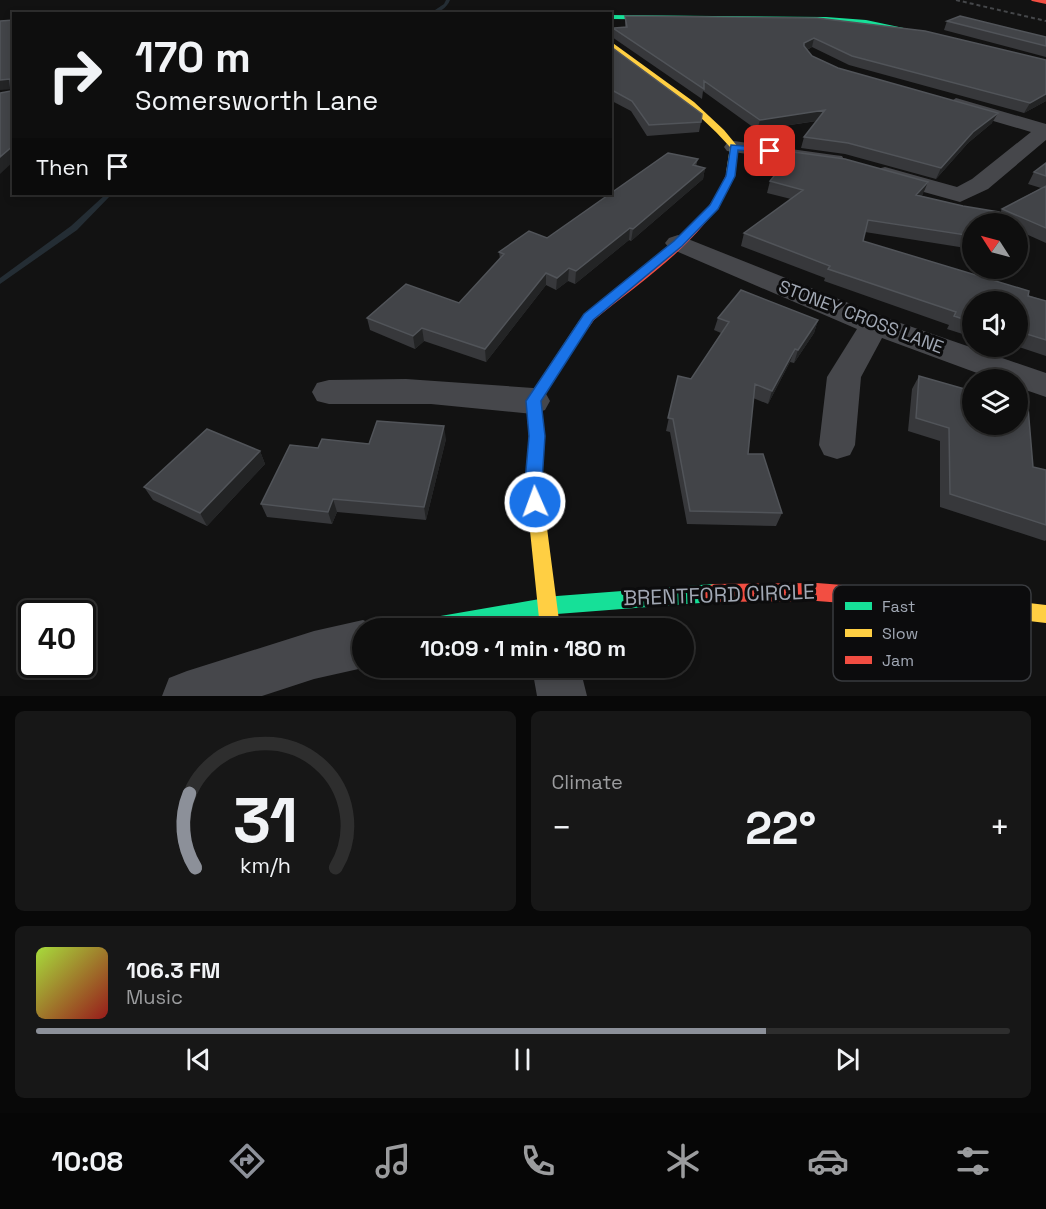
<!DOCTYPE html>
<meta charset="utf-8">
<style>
:root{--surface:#0e0e0e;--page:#171717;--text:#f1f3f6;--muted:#9b9c9e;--line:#2e2e2e;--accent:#8c9099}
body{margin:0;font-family:"Space Grotesk",sans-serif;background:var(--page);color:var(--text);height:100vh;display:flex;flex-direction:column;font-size:22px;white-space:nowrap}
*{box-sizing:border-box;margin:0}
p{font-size:20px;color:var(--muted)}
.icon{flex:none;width:33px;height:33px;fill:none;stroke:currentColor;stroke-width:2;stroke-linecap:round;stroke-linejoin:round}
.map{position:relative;height:696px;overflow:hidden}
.drawer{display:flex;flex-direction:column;gap:15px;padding:15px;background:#080808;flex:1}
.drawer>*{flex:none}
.guide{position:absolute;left:12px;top:12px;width:600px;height:183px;border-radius:0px;box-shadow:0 3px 9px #0003,0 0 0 2px var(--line);background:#0e0e0e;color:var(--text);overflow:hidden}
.needle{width:39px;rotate:306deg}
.controls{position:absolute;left:962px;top:213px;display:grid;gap:12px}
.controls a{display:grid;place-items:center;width:66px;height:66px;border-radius:50%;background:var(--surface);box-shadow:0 3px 9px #0003,0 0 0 2px var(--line);font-size:30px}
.speed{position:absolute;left:18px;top:600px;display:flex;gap:12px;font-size:30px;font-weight:700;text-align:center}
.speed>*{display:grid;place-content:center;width:78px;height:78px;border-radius:50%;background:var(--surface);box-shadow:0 3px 9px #0003,0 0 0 2px var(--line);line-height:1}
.speed .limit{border:3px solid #111;border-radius:9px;background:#fff;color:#111}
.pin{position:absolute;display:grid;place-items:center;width:51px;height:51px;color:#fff;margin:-26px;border-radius:12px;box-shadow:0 3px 9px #0006}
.me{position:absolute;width:66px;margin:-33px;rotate:358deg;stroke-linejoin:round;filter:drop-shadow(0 0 4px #0008)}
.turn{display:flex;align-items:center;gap:21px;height:126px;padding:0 24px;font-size:27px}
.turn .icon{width:78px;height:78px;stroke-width:2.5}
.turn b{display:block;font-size:42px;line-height:51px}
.then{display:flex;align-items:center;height:57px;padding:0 24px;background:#0003;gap:12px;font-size:22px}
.big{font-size:45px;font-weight:800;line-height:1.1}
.drawer .tile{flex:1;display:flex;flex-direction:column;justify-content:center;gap:9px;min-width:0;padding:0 21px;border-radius:9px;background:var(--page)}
.drawer .dial{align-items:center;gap:0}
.dial svg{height:156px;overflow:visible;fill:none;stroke:var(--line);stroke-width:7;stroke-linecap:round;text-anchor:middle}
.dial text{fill:var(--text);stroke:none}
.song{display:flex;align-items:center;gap:18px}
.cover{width:72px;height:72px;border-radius:9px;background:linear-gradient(135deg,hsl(80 70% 55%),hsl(0 70% 35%))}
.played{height:6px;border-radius:3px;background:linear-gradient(90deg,var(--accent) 75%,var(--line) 75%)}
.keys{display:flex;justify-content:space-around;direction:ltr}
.heat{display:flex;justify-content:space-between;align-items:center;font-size:33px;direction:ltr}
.drawer .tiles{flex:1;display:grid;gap:15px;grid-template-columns:1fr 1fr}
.tile:last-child{grid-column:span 2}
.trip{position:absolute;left:352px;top:618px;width:342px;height:60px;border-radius:30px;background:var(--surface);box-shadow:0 3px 9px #0003,0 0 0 2px var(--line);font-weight:800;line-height:60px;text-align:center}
.menu{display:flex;height:96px;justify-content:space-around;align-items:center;background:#060606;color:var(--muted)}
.menu .icon{width:42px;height:42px}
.menu .current{color:var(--accent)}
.menu b{font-size:27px;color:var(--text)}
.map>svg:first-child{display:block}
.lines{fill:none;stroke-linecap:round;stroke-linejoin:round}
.stream{fill:#242d34;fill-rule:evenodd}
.street{fill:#46474b;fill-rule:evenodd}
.fast{fill:#16e098;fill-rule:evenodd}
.slow{fill:#ffcf43;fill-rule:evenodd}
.jam{fill:#f24e42;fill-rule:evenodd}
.rail{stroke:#45474a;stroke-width:2;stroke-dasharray:4 3;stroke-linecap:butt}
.wall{fill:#37383b}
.shaded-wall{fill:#232425}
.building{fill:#424448;stroke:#515459;stroke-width:1.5}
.route{fill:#1a73e8;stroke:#114b97;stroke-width:1.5}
.labels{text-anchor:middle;stroke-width:6;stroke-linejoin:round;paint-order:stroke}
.street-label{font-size:18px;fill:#a1a8b4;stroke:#0c0c0d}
.near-street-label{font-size:21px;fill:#a1a8b4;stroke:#0c0c0d}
.key{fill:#0c0c0d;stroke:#393b3f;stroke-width:1.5}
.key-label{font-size:16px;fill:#a1a8b4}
</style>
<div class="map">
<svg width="1046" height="696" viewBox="0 0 1046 696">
<rect width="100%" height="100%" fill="#121212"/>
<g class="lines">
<path class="stream" d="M446 0H450C447 8 438 14 429 14L444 4Z
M106 194H112L77 230 0 284V278L71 226Z"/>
<path class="street" d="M956 98 1046 124V140L988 189 960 202 877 179 874 174 877 169 885 167 957 187 972 179 1031 132 949 108 947 104Z
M734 141 834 155 842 156 845 161 842 166 834 167 727 151 724 147 727 143Z
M678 235 886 318 1046 373V397L1017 387V380H996L882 338 861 377 855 445 850 455 837 459 824 455 819 445 827 377 857 329 669 248 665 243 669 238Z
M406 379 533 388 545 392 550 401 545 410 533 414 431 404H329L317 401 312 392 317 383 329 380Z
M363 620 380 628H363V668L314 679 262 696H162L169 678 187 671 314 631Z
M532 668H580L587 696H537Z"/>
<path class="fast" d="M610 15 826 17 866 20 946 37 943 39 866 24 826 21 610 19Z
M713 584 720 587 723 593 720 599 713 602 557 614 480 628H419L422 621 429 618 557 596Z"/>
<path class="slow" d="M610 41 694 102 724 130 738 147 734 175 726 173 730 147C695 107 651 79 610 47Z
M584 320 590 324 540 401 545 437 541 482 560 628H540L525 482 529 437 526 401 579 321Z
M946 593 1046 605V623L946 611 939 609 936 602 939 595Z"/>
<path class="jam" d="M1031 0H1046V4L1032 1Z
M728 171 736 173C710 237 645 278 594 320L589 327H579L578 324 584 314C627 281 691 239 718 192 722 185 724 178 728 171Z
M817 583 946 593 953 595 956 602 953 609 946 611 817 601 713 602 706 599 703 593 706 587 713 584Z"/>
<path class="rail" d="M956 0 1046 21"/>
</g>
<path class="wall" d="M625 16 817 18 1046 101 1024 113 849 65 812 47 807 50 812 56 838 68 992 123 968 143 936 179 845 154 801 148 804 137 817 121 757 130 703 91 702 99 612 37 613 28H625Z
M947 21 1046 37V57L944 30Z
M610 46 701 122 699 132 647 136 631 111 610 100Z
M698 159 696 166 705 168 703 179 631 241 629 240 575 284 568 281 556 290 546 285 486 362 424 341 415 349 370 330 367 318 459 303 500 259 499 252 547 238Z
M1046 163V243L1017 230V224H972V249L865 232 863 241 1046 301V356L1016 346H1017V302H972V337L947 329 949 325 824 281 825 278 741 246 744 233 791 199 767 193 770 181 923 194 921 196 963 206 1000 213 1002 209 1041 188 1028 184 1034 172Z
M718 318 818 320 814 333 794 363 790 362 768 404 753 398 748 454 782 513 776 526 687 524 670 432 666 431 678 376 691 379 721 333 714 330Z
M919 376 1033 467 1046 470V540L1045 541 940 507V441L908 431 912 389Z
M446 439 426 520 337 512 332 524 267 517 261 504 369 444Z
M260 451 265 464 207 526 153 500 144 487Z"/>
<path class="shaded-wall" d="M814 38 812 47 802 52 804 43Z
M10 79 14 89 0 90V80Z
M1046 94V101L1024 113 1030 103Z
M825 110 822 120 757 130 760 120Z
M998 113 992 123 968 143 936 179 941 168 973 132Z
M14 145V161L0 174V157Z
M705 168 703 179 631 241 633 229Z
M928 182 923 194 911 206 916 195Z
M630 228 629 240 575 284 576 271Z
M569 268 568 281 556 290 557 278Z
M546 273V285L486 362 485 349Z
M818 320 814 333 794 363 798 350Z
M422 328 424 341 415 349 413 336Z
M795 349 790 362 768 404 772 391Z
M444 426 446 439 426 520 424 507Z
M260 451 265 464 207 526 200 513Z
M333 499 337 512 332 524 328 512Z"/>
<path class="building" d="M569 11 570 14 532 13Z
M625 16 817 18 925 31 1046 60V94L1030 103 852 56 814 38 804 43V46L812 56 838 68 998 113 973 132 941 168 848 143 804 137 825 110 760 120 704 81V89L613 28 627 27Z
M960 16 1046 37V46L947 21Z
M14 20V145L0 157V93L11 91 10 79 0 80V21Z
M610 46 698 111 702 114 701 122 649 125 632 101 610 89Z
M793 152 845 159 928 182 916 195 963 206 999 212 1004 224H972V236L868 220 863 241 1029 291 1028 296 1046 301V340L1017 331V302H972V322L954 316 956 312 828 269 830 266 744 233 803 190 770 181Z
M668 153 698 159 693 165 705 168 633 229 630 228 576 271 569 268 557 278 546 273 485 349 422 328 413 336 367 318 406 284 459 303 504 254 499 252 529 231 547 238Z
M1046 163V176L1034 172Z
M1046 186V228L1002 209Z
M741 290 818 320 798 350 795 349 772 391 755 384 748 454H763L782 513 690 511 673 419 668 418 678 376 691 379 729 322 718 318Z
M919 376 972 391V424H1017V404L1028 407 1033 467 1046 470V525L950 494 949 428 916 418Z
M377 421 444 426 424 507 333 499 328 512 261 504 290 445 318 448 322 439 369 444Z
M207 429 260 451 200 513 144 487Z"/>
<path class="route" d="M731 145 770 148 775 151 770 153 738 150 735 176 718 209 682 246 593 320 541 401 545 436 542 482 544 502 541 507 535 509 529 507 525 482 529 436 526 401 584 314 674 241 710 205 726 176Z"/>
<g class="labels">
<g class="street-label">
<text transform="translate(861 317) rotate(21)" y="6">STONEY CROSS LANE</text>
</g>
<g class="near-street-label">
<text transform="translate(719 595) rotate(-2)" y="7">BRENTFORD CIRCLE</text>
</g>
</g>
<rect x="833" y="585" width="198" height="96" rx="9" class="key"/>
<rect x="845" y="602" width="27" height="8" fill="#16e098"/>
<rect x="845" y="629" width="27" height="8" fill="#ffcf43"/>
<rect x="845" y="656" width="27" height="8" fill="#f24e42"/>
<g class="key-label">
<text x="882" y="612">Fast</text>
<text x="882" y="639">Slow</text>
<text x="882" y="666">Jam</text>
</g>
</svg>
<div class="controls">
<a><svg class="needle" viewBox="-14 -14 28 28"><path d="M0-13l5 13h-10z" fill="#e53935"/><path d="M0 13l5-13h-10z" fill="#9b9c9e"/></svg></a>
<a><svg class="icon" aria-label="sound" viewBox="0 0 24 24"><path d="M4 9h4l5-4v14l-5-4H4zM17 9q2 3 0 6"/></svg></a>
<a><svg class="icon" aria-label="layers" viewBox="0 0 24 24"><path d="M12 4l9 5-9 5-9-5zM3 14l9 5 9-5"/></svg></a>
</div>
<div class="speed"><div class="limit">40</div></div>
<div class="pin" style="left:770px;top:151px;background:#d93025"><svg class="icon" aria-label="arrive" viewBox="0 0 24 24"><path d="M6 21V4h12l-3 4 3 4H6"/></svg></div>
<svg class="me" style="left:535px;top:502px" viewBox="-20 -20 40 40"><circle r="17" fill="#1a73e8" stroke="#fff" stroke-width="3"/><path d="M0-11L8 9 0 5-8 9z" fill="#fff"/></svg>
<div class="trip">10:09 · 1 min · 180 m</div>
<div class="guide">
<div class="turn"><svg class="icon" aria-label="right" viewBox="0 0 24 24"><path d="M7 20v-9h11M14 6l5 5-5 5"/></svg><div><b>170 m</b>Somersworth Lane</div></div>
<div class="then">Then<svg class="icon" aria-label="arrive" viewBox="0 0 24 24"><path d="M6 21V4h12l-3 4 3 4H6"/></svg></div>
</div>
</div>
<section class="drawer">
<div class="tiles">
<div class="tile dial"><svg viewBox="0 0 100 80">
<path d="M14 69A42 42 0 1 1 86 69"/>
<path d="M14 69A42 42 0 0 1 11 31" stroke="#8c9099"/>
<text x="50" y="56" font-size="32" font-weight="700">31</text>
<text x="50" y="72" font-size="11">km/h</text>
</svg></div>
<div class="tile"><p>Climate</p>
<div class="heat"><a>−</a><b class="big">22°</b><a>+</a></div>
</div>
<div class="tile">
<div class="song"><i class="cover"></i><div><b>106.3 FM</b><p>Music</p></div></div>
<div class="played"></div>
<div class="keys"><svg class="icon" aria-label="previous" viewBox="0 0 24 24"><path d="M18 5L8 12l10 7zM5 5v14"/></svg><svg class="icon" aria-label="pause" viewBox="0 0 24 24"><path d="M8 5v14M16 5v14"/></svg><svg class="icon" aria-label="next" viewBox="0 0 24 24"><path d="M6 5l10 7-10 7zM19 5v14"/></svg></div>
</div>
</div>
</section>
<nav class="menu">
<b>10:08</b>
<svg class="icon current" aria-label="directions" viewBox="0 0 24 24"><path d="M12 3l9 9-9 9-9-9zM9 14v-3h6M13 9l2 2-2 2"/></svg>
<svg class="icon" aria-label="music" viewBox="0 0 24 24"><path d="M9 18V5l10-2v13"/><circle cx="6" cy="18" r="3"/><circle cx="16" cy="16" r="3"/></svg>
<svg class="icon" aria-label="phone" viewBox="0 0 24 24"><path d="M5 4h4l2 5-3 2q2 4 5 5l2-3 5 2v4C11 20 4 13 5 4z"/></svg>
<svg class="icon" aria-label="climate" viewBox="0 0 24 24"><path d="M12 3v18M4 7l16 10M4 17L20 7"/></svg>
<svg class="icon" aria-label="car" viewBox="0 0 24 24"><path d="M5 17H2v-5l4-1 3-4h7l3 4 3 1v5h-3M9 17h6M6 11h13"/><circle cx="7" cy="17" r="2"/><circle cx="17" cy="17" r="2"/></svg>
<svg class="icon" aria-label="filters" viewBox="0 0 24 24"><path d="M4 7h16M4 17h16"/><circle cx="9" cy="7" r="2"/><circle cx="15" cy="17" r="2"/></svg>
</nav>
